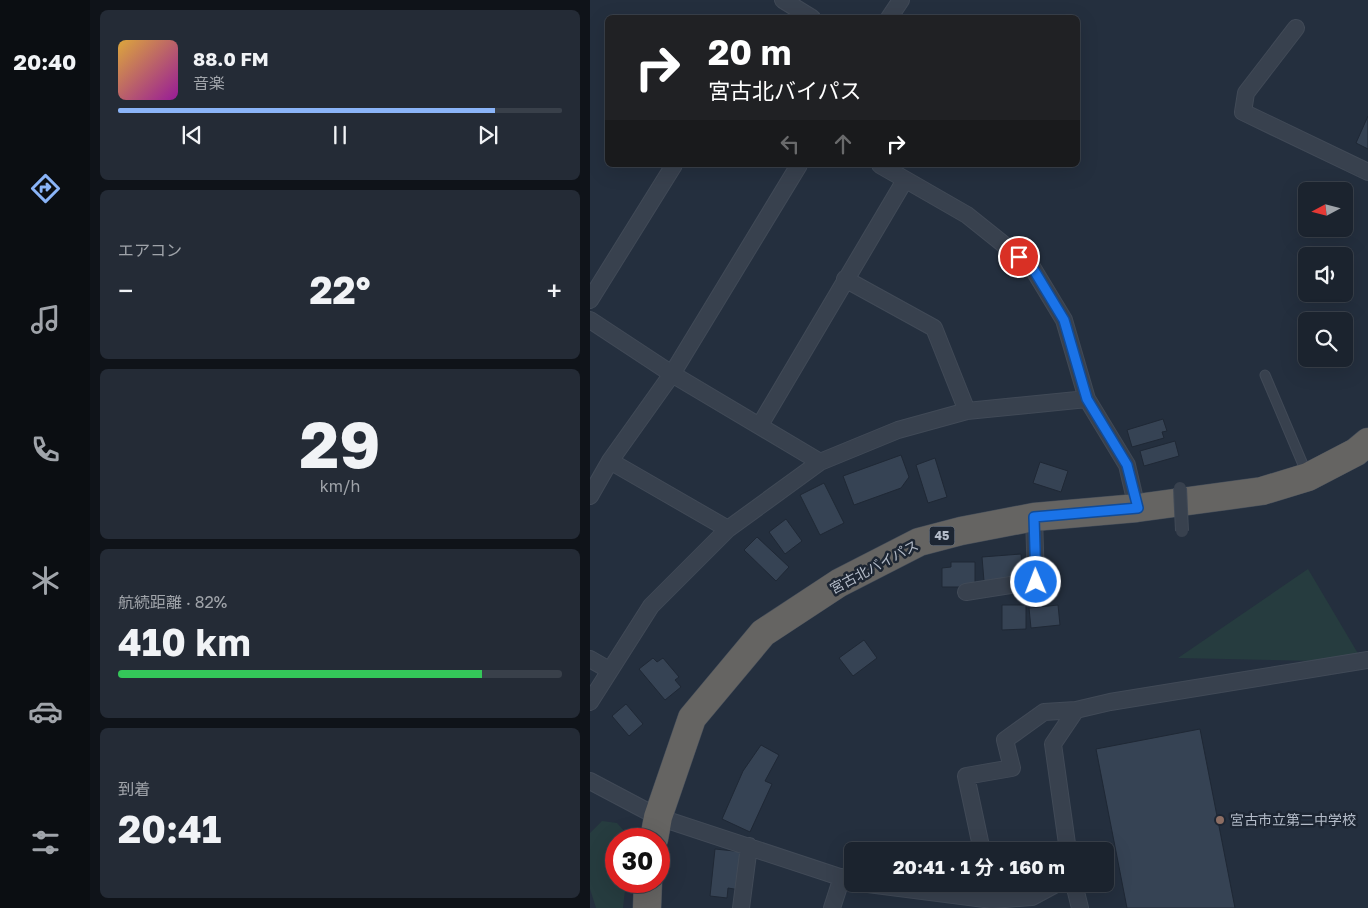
<!DOCTYPE html>
<html lang="ja">
<meta charset="utf-8">
<style>
:root{--surface:#1b232e;--page:#242b36;--text:#f1f3f6;--muted:#a0a4aa;--line:#39404a;--accent:#8ab4f8}
body{margin:0;font-family:"Golos Text","Noto Sans JP",sans-serif;background:var(--page);color:var(--text);height:100vh;display:flex;flex-direction:column;font-size:19px;white-space:nowrap}
*{box-sizing:border-box;margin:0}
p{font-size:16px;color:var(--muted)}
.icon{flex:none;width:28px;height:28px;fill:none;stroke:currentColor;stroke-width:2;stroke-linecap:round;stroke-linejoin:round}
.map{position:relative;flex:1;overflow:hidden}
.drawer{display:flex;flex-direction:column;gap:10px;padding:10px;background:#0f1319;width:500px}
.drawer>*{flex:none}
.hud{position:absolute;left:15px;top:15px;width:475px;height:152px;border-radius:8px;box-shadow:0 5px 20px #0002,0 0 0 1px var(--line);background:#202124;color:#fff;overflow:hidden}
.needle{width:32px;rotate:263deg}
.buttons{position:absolute;left:708px;top:182px;display:grid;gap:10px}
.buttons a{display:grid;place-items:center;width:55px;height:55px;border-radius:8px;background:var(--surface);box-shadow:0 5px 20px #0002,0 0 0 1px var(--line);font-size:25px}
.speed{position:absolute;left:15px;top:828px;display:flex;gap:10px;font-size:25px;font-weight:700;text-align:center}
.speed>*{display:grid;place-content:center;width:65px;height:65px;border-radius:50%;background:var(--surface);box-shadow:0 5px 20px #0002,0 0 0 1px var(--line);line-height:1}
.speed .limit{border:8px solid #d22;background:#fff;color:#111}
.pin{position:absolute;display:grid;place-items:center;width:42px;height:42px;color:#fff;margin:-21px;border:2px solid #fff;border-radius:50%;box-shadow:0 1px 5px #0007}
.me{position:absolute;width:55px;margin:-28px;rotate:359deg;stroke-linejoin:round;filter:drop-shadow(0 0 4px #0008)}
.turn{display:flex;align-items:center;gap:18px;height:105px;padding:0 20px;font-size:22px}
.turn .icon{width:65px;height:65px;stroke-width:2.5}
.turn b{display:block;font-size:35px;line-height:42px}
.lanes{display:flex;align-items:center;height:48px;padding:0 20px;background:#0003;justify-content:center;gap:25px;direction:ltr}
.lanes .off{opacity:.35}
.big{font-size:38px;font-weight:700;line-height:1.1}
.drawer .widget{flex:1;display:flex;flex-direction:column;justify-content:center;gap:8px;min-width:0;padding:0 18px;border-radius:8px;background:var(--page)}
.drawer .dial{align-items:center;gap:0}
.dial b{font-size:65px;line-height:1}
.song{display:flex;align-items:center;gap:15px}
.cover{width:60px;height:60px;border-radius:8px;background:linear-gradient(135deg,hsl(40 70% 55%),hsl(300 70% 35%))}
.played{height:5px;border-radius:2px;background:linear-gradient(90deg,var(--accent) 85%,var(--line) 85%)}
.keys{display:flex;justify-content:space-around;direction:ltr}
.heat{display:flex;justify-content:space-between;align-items:center;font-size:28px;direction:ltr}
.charge{height:8px;border-radius:4px;background:linear-gradient(90deg,#34c759 82%,var(--line) 0)}
.trip{position:absolute;left:254px;top:842px;width:270px;height:50px;border-radius:8px;background:var(--surface);box-shadow:0 5px 20px #0002,0 0 0 1px var(--line);font-weight:700;line-height:50px;text-align:center}
main{display:flex;flex:1;min-height:0}
.dock{display:flex;flex-direction:column;width:90px;justify-content:space-around;align-items:center;background:#0b0e12;color:var(--muted)}
.dock .icon{width:35px;height:35px}
.dock .current{color:var(--accent)}
.dock b{font-size:22px;color:var(--text)}
.map>svg:first-child{display:block}
.green{fill:#263c3f}
.building{fill:#364354;stroke:#1f2835}
.lines{fill:none;stroke-linecap:round;stroke-linejoin:round}
.service-casing{stroke:#414a57;stroke-width:11}
.minor-casing{stroke:#414a57;stroke-width:18}
.trunk-casing{stroke:#434c59;stroke-width:29}
.service{stroke:#38414e;stroke-width:9}
.minor{stroke:#38414e;stroke-width:16}
.trunk{stroke:#656462;stroke-width:28}
.pedestrian-bridge-casing{stroke:#414a57;stroke-width:14;stroke-linecap:butt}
.pedestrian-bridge{stroke:#38414e;stroke-width:12}
.route-casing{stroke:#114b97;stroke-width:12}
.route{stroke:#1a73e8;stroke-width:9}
.education-dot{fill:#8d6e63;stroke:#1d2633;stroke-width:2}
.labels{text-anchor:middle;stroke-width:5;stroke-linejoin:round;paint-order:stroke}
.shield{fill:#1d2633;stroke:#878f9c;stroke-width:1}
.shield-label{font-size:12px;font-weight:bold;fill:#b4bcc9}
.street-label{font-size:14px;fill:#b4bcc9;stroke:#1d2633}
.poi-label{font-size:14px;fill:#b4bcc9;stroke:#1d2633;text-anchor:start}
</style>
<main>
<nav class="dock">
<b>20:40</b>
<svg class="icon current" aria-label="directions" viewBox="0 0 24 24"><path d="M12 3l9 9-9 9-9-9zM9 14v-3h6M13 9l2 2-2 2"/></svg>
<svg class="icon" aria-label="music" viewBox="0 0 24 24"><path d="M9 18V5l10-2v13"/><circle cx="6" cy="18" r="3"/><circle cx="16" cy="16" r="3"/></svg>
<svg class="icon" aria-label="phone" viewBox="0 0 24 24"><path d="M5 4h4l2 5-3 2q2 4 5 5l2-3 5 2v4C11 20 4 13 5 4z"/></svg>
<svg class="icon" aria-label="climate" viewBox="0 0 24 24"><path d="M12 3v18M4 7l16 10M4 17L20 7"/></svg>
<svg class="icon" aria-label="car" viewBox="0 0 24 24"><path d="M5 17H2v-5l4-1 3-4h7l3 4 3 1v5h-3M9 17h6M6 11h13"/><circle cx="7" cy="17" r="2"/><circle cx="17" cy="17" r="2"/></svg>
<svg class="icon" aria-label="filters" viewBox="0 0 24 24"><path d="M4 7h16M4 17h16"/><circle cx="9" cy="7" r="2"/><circle cx="15" cy="17" r="2"/></svg>
</nav>
<section class="drawer">
<div class="widget">
<div class="song"><i class="cover"></i><div><b>88.0 FM</b><p>音楽</p></div></div>
<div class="played"></div>
<div class="keys"><svg class="icon" aria-label="previous" viewBox="0 0 24 24"><path d="M18 5L8 12l10 7zM5 5v14"/></svg><svg class="icon" aria-label="pause" viewBox="0 0 24 24"><path d="M8 5v14M16 5v14"/></svg><svg class="icon" aria-label="next" viewBox="0 0 24 24"><path d="M6 5l10 7-10 7zM19 5v14"/></svg></div>
</div>
<div class="widget"><p>エアコン</p>
<div class="heat"><a>−</a><b class="big">22°</b><a>+</a></div>
</div>
<div class="widget dial"><b>29</b><p>km/h</p></div>
<div class="widget"><p>航続距離 · 82%</p><b class="big">410 km</b><div class="charge"></div></div>
<div class="widget"><p>到着</p><b class="big">20:41</b></div>
</section>
<div class="map">
<svg width="778" height="908" viewBox="0 0 778 908">
<rect width="100%" height="100%" fill="#242f3e"/>
<path class="green" d="M718 569 773 662 588 658Z
M12 821 27 823 36 833V839H26V881H36L33 908H6L0 889V833Z"/>
<path class="building" d="M778 116V149L766 143Z
M573 419 577 431 572 432 574 438 542 447 537 430Z
M585 441 589 456 554 466 550 451Z
M311 455 319 477 311 488 264 505 253 476Z
M345 458 357 497 338 503 326 465Z
M450 462 478 471 471 492 443 483Z
M234 483 254 523 230 535 210 495Z
M196 519 212 541 195 554 179 532Z
M167 537 199 567 186 581 154 550Z
M431 554 433 578 394 581 392 557Z
M361 562H385V587H352V568L361 567Z
M412 605H436V629L412 630Z
M468 605 470 625 441 628 439 608Z
M274 640 287 658 263 676 249 658Z
M63 658 67 662 73 658 89 677 85 680 91 687 75 700 49 669Z
M36 704 53 724 39 736 22 716Z
M610 729 645 908H537L506 749Z
M171 745 189 755 175 781 182 784 160 832 132 819 153 771Z
M125 849 154 852 150 890 138 888 137 898 120 896Z"/>
<g class="lines">
<defs>
<path id="service" d="M675 375 717 474"/>
<path id="minor" d="M193 0 222 18
M299 18 311 0
M706 28 656 93 653 112 778 172
M290 165 377 215 442 267 474 320 497 399 537 465 547 508
M255 279 344 328 377 411
M0 300 84 165
M0 320 82 374 230 462
M170 425 315 180
M20 461 138 529
M0 496 20 461 82 374 209 165
M376 592 446 581 444 517
M0 659 19 670
M0 702 61 606 138 529 230 462 308 430 377 411 497 399
M0 781 68 817 262 881
M392 851 376 776 422 768 415 740 454 712 486 710
M478 851 463 744 486 710 520 702 778 660
M278 884 402 900 442 897 466 884
M484 884 490 908
M151 908 159 846
M242 908 252 877"/>
<path id="trunk" d="M64 839 68 817 102 718 173 633 249 583 329 542 371 531 444 517 547 508 672 491 718 477 766 452 778 442
M57 908 58 881"/>
</defs>
<use href="#service" class="service-casing"/>
<use href="#minor" class="minor-casing"/>
<use href="#trunk" class="trunk-casing"/>
<use href="#service" class="service"/>
<use href="#minor" class="minor"/>
<use href="#trunk" class="trunk"/>
<defs>
<path id="pedestrian-bridge" d="M590 488 592 531"/>
</defs>
<use href="#pedestrian-bridge" class="pedestrian-bridge-casing"/>
<use href="#pedestrian-bridge" class="pedestrian-bridge"/>
</g>
<g class="lines">
<defs>
<path id="route" d="M429 257 442 267 474 320 497 399 537 465 548 508 444 517 446 582"/>
</defs>
<use href="#route" class="route-casing"/>
<use href="#route" class="route"/>
</g>
<circle class="education-dot" cx="630" cy="820" r="5"/>
<g class="labels">
<rect class="shield" x="339.5" y="526.5" width="25" height="19" rx="4"/>
<g class="shield-label">
<text x="352" y="540">45</text>
</g>
<g class="street-label">
<text transform="translate(284 567) rotate(-28)" y="5">宮古北バイパス</text>
</g>
<g class="poi-label">
<text x="640" y="825">宮古市立第二中学校</text>
</g>
</g>
</svg>
<div class="buttons">
<a><svg class="needle" viewBox="-14 -14 28 28"><path d="M0-13l5 13h-10z" fill="#e53935"/><path d="M0 13l5-13h-10z" fill="#a0a4aa"/></svg></a>
<a><svg class="icon" aria-label="sound" viewBox="0 0 24 24"><path d="M4 9h4l5-4v14l-5-4H4zM17 9q2 3 0 6"/></svg></a>
<a><svg class="icon" aria-label="search" viewBox="0 0 24 24"><circle cx="10" cy="10" r="6"/><path d="M15 15l6 6"/></svg></a>
</div>
<div class="speed"><div class="limit">30</div></div>
<div class="pin" style="left:429px;top:257px;background:#d93025"><svg class="icon" aria-label="arrive" viewBox="0 0 24 24"><path d="M6 21V4h12l-3 4 3 4H6"/></svg></div>
<svg class="me" style="left:446px;top:582px" viewBox="-20 -20 40 40"><circle r="17" fill="#1a73e8" stroke="#fff" stroke-width="3"/><path d="M0-11L8 9 0 5-8 9z" fill="#fff"/></svg>
<div class="trip">20:41 · 1 分 · 160 m</div>
<div class="hud">
<div class="turn"><svg class="icon" aria-label="right" viewBox="0 0 24 24"><path d="M7 20v-9h11M14 6l5 5-5 5"/></svg><div><b>20 m</b>宮古北バイパス</div></div>
<div class="lanes"><svg class="icon off" aria-label="left" viewBox="0 0 24 24"><path d="M17 20v-9H6M10 6l-5 5 5 5"/></svg><svg class="icon off" aria-label="ahead" viewBox="0 0 24 24"><path d="M12 20V5M6 11l6-6 6 6"/></svg><svg class="icon" aria-label="right" viewBox="0 0 24 24"><path d="M7 20v-9h11M14 6l5 5-5 5"/></svg></div>
</div>
</div>
</main>
